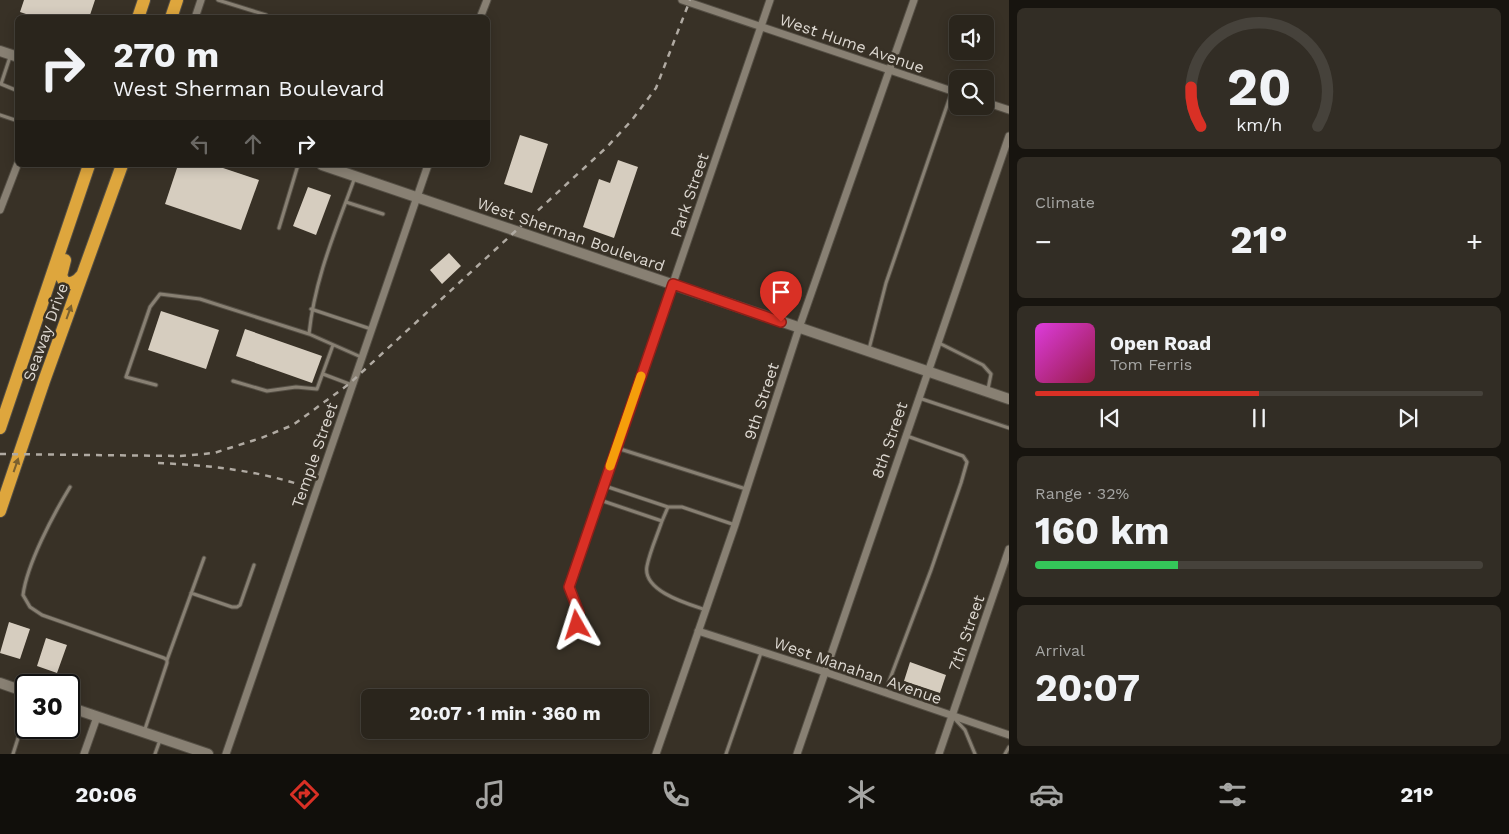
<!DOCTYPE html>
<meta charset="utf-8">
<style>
:root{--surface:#2a251c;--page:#322d25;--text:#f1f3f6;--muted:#a5a5a3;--line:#46423b;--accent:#d93025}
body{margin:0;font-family:"Work Sans",sans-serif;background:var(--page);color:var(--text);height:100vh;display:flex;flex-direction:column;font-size:19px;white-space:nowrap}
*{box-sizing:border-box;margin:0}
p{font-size:16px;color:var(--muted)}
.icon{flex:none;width:28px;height:28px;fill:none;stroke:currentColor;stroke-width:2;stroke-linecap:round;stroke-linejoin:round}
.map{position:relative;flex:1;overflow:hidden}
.sheet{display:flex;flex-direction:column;gap:8px;padding:8px;background:#17140f;width:500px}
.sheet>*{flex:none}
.banner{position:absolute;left:15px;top:15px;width:475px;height:152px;border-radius:8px;box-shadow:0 2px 12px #0003,0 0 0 1px var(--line);background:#2a251c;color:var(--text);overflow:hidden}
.tools{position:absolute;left:949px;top:15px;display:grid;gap:10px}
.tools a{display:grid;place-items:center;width:45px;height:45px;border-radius:8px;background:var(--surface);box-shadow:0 2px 12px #0003,0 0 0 1px var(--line);font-size:25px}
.speed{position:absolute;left:15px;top:674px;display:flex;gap:10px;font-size:25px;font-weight:700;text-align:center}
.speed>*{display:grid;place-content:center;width:65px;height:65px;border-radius:50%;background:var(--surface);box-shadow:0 2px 12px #0003,0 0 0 1px var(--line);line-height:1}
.speed .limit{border:2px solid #111;border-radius:8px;background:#fff;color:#111}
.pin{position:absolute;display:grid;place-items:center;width:42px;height:42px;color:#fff;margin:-51px -21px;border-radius:50% 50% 50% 0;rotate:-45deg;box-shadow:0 0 5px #0007}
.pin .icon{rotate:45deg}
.me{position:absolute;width:55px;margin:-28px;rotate:354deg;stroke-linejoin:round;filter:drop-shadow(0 0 4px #0008)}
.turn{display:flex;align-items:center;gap:18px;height:105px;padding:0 15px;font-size:22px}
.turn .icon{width:65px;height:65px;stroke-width:2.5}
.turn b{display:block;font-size:35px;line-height:42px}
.lanes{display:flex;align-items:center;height:48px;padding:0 15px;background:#0003;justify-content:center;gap:25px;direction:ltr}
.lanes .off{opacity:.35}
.big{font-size:38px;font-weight:700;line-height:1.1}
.sheet .card{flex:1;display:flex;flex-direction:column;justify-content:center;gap:8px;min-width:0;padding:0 18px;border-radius:8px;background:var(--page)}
.sheet .dial{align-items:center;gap:0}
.dial svg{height:130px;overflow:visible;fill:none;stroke:var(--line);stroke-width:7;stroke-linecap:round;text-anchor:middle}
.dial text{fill:var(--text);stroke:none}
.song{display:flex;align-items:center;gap:15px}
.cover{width:60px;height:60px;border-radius:8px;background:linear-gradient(135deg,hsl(300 70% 55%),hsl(340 70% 35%))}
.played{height:5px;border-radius:2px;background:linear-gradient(90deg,var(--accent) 50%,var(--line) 50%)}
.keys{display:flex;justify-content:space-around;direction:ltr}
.heat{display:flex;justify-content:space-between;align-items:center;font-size:28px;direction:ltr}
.charge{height:8px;border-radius:4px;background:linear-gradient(90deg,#34c759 32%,var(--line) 0)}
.trip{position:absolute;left:361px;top:689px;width:288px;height:50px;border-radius:8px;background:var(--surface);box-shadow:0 2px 12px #0003,0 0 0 1px var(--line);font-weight:700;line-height:50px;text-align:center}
.menu{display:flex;height:80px;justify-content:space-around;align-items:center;background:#110f0b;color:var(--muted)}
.menu .icon{width:35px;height:35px}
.menu .on{color:var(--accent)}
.menu b{font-size:22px;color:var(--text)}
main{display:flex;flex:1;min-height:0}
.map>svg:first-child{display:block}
.building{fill:#d6cdbf}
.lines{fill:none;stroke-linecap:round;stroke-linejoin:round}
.lane-casing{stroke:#544e44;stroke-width:5}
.street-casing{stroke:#544e44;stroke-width:9}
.secondary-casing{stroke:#544e44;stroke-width:12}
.highway-casing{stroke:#544e44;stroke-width:14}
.lane{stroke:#888073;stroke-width:3}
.street{stroke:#888073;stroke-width:7}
.secondary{stroke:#888073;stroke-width:10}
.highway{stroke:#dea63d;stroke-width:12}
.rail{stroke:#b0aaa2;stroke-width:2.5;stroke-dasharray:6 6;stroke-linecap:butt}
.oneway{fill:#7a602f}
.route-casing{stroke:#8d1f18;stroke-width:12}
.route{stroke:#d93025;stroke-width:9}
.slow{stroke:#f59e0b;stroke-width:9}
.labels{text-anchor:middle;stroke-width:5;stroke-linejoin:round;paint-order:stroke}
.street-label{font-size:16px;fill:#dcd7d0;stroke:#383126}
</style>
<main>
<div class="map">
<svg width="1009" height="754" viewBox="0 0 1009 754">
<rect width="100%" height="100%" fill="#383126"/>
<path class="building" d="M24 0H95L89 18H38L20 12Z
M520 135 548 144 532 193 504 184Z
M618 160 638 167 614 238 583 227 599 179 610 183Z
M178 165H214L259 180 241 230 165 204Z
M308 187 331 195 316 235 293 226Z
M449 253 461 266 442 284 430 270Z
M161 311 219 330 206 369 148 350Z
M245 329 322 356 312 383 236 356Z
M9 622 30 629 20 659 0 653Z
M46 638 67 645 57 673 37 666Z
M910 662 946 675 940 693 904 681Z"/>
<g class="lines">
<defs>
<path id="lane" d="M218 0 266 15
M10 57 1 84 18 91
M0 115 18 121
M346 202 383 214
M279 228 298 165
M311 309 371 329
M309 334C315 277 336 230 355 177
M939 343 983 365 991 374 988 389
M869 349 886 283 952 91
M323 374 352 385
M233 381 267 391 296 387 317 389 333 345
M156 385 126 377 150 307 160 294 200 299 309 334 361 357
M919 398 1009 428
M617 448 746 489
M605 486 668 507
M70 487C53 515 27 564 23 595L30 607 42 615 164 658 167 660V663L145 729
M600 500 662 521 668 507H682L735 525
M662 521C657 536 650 551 647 566 642 591 688 604 706 610
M191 593 232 607H237L240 605 254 565
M167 660 204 558
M885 692 931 570 961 483 967 462 963 456 907 436
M954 718 965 730 975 754
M13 754 26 713
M155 754 160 740
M726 754 761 653
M1005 754 1009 747"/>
<path id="street" d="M682 0 958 93
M195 18 201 0
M480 18 487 0
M985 102 1009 110
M0 210 18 163
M577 625 579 613 569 587 770 0
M698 631 825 672 1009 735
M84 754 97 717
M226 754 428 165
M656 754 735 525 799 328 914 0
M797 754 1009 136
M939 754 1009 549"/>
<path id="secondary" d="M0 51 18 57
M322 165 1009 399
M0 683 26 692
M69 707 208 754"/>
<path id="highway" d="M138 18 144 0
M171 18 177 0
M65 260 61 276 65 283C73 284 77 281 82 275
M0 428 89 165
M0 511 44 381 122 165"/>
</defs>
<use href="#lane" class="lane-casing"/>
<use href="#street" class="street-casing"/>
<use href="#secondary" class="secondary-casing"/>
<use href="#highway" class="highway-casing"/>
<use href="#lane" class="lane"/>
<use href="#street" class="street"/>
<use href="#secondary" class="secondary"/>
<use href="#highway" class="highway"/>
<path class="rail" d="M0 454 180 456 214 453 261 438 293 425 349 384 607 147 632 120 656 88 690 0
M158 463C207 465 254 470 301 485"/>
</g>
<defs><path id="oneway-solid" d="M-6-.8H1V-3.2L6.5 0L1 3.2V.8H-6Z" transform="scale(1.25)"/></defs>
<g class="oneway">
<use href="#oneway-solid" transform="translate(69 312) rotate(-70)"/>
<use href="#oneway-solid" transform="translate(16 465) rotate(-71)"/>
</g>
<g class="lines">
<defs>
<path id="route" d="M577 625 579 613 569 587 673 284 781 322"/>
</defs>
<use href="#route" class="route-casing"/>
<use href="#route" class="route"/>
<path class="slow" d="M610 466 641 376"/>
</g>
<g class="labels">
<g class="street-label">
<text transform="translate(852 43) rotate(19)" y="6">West Hume Avenue</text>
<text transform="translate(689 195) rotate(-71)" y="6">Park Street</text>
<text transform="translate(571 234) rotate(19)" y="6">West Sherman Boulevard</text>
<text transform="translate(45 332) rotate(-70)" y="6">Seaway Drive</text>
<text transform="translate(761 401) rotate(-72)" y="6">9th Street</text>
<text transform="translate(889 440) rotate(-71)" y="6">8th Street</text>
<text transform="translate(314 455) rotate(-71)" y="6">Temple Street</text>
<text transform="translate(966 633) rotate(-71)" y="6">7th Street</text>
<text transform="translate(858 670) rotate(19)" y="6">West Manahan Avenue</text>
</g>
</g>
</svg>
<div class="tools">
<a><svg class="icon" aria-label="sound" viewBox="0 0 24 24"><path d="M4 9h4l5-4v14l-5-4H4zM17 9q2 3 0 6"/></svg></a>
<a><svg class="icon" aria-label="search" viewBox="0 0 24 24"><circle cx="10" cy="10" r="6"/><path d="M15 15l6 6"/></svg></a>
</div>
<div class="speed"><div class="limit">30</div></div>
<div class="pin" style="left:781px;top:322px;background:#d93025"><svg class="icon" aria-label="arrive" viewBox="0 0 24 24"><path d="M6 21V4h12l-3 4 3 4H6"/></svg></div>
<svg class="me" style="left:577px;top:625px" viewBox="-20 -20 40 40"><path d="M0-17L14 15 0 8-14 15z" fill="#d93025" stroke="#fff" stroke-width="4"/></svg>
<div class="trip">20:07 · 1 min · 360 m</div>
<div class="banner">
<div class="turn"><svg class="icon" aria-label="right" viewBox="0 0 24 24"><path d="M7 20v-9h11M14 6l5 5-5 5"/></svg><div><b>270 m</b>West Sherman Boulevard</div></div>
<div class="lanes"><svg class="icon off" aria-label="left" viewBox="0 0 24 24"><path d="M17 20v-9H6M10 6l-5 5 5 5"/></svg><svg class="icon off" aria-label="ahead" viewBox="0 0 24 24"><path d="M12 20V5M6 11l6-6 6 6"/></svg><svg class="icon" aria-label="right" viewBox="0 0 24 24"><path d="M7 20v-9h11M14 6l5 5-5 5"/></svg></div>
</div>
</div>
<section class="sheet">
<div class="card dial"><svg viewBox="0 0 100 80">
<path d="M14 69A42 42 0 1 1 86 69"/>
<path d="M14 69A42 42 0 0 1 8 45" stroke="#d93025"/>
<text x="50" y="56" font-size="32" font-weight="700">20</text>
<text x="50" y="72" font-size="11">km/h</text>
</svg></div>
<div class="card"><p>Climate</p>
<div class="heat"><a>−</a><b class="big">21°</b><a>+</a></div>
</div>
<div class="card">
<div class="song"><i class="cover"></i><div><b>Open Road</b><p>Tom Ferris</p></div></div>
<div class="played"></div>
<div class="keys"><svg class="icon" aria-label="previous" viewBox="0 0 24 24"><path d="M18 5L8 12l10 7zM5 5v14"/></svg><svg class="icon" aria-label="pause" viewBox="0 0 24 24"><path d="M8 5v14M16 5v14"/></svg><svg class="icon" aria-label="next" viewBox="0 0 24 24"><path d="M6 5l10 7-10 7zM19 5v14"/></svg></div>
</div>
<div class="card"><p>Range · 32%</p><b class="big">160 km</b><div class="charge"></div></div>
<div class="card"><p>Arrival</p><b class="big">20:07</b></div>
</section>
</main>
<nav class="menu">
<b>20:06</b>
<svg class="icon on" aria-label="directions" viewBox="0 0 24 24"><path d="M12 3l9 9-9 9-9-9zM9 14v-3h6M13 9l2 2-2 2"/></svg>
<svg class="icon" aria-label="music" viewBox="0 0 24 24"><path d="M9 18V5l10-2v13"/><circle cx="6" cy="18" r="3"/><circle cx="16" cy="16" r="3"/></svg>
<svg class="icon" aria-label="phone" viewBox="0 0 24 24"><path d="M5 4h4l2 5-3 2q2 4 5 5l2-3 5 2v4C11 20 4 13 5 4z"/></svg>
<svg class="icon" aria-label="climate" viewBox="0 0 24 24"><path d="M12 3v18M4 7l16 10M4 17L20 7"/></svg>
<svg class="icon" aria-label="car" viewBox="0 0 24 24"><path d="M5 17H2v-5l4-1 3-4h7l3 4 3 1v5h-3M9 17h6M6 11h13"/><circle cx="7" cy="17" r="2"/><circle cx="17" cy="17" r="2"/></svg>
<svg class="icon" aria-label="filters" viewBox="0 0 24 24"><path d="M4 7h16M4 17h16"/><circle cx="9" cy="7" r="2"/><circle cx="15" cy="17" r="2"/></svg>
<b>21°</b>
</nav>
